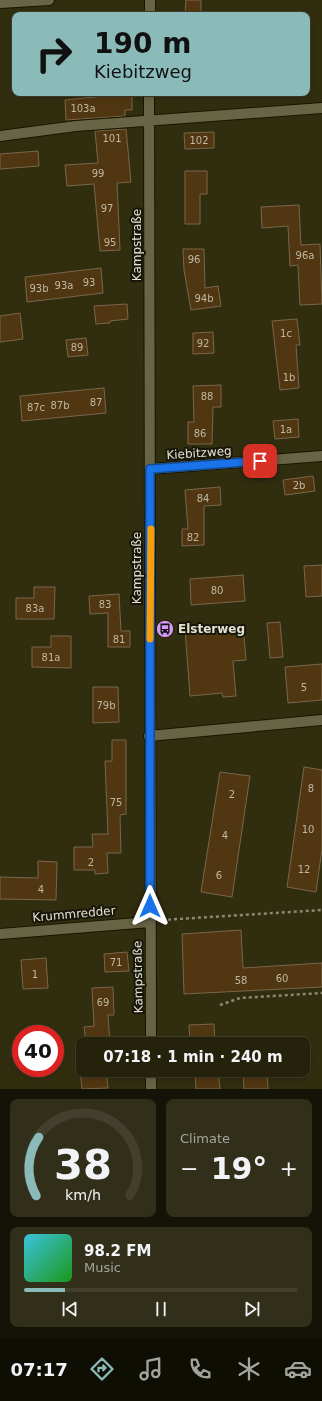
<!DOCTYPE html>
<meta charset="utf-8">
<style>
:root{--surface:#25220c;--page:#312f1a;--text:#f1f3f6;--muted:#a3a49d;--line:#423f2d;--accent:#8bbbb9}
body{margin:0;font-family:"DejaVu Sans",sans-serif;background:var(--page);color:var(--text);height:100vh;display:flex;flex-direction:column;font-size:15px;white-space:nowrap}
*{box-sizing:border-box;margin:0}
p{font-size:13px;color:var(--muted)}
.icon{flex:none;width:22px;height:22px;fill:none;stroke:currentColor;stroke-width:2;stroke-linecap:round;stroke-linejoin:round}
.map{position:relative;height:1089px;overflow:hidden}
.sheet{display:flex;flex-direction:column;gap:10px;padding:10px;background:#141307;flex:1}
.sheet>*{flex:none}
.banner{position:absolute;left:12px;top:12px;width:298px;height:84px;border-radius:8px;box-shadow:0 2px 6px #0003,0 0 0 1px var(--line);background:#8bbbb9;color:#111;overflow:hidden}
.speed{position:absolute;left:12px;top:1025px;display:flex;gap:8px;font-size:20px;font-weight:700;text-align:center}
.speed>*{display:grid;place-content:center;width:52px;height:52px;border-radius:50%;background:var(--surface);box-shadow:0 2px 6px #0003,0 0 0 1px var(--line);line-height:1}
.speed .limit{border:6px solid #d22;background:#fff;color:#111}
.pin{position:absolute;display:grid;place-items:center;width:34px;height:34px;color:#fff;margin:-17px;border-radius:8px;box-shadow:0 2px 6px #0006}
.me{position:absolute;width:44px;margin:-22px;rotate:0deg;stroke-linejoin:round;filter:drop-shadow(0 0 3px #0008)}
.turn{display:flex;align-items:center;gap:14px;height:84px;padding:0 16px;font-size:18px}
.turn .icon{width:52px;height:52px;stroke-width:2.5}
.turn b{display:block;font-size:28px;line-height:34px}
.big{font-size:30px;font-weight:700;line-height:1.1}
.sheet .widget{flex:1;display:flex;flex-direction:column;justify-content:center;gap:6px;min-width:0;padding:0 14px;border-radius:8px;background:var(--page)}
.sheet .dial{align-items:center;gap:0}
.dial svg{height:104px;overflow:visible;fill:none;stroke:var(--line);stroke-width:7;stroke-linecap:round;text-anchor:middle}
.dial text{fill:var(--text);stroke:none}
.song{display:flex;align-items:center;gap:12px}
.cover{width:48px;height:48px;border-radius:6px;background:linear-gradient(135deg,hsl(190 70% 55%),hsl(120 70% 35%))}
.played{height:4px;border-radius:2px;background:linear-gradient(90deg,var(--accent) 15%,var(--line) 15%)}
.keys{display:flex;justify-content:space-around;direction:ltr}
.heat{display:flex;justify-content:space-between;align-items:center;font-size:22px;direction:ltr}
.sheet .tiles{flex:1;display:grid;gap:10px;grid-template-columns:1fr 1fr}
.widget:last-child{grid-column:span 2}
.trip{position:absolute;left:76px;top:1037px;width:234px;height:40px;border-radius:8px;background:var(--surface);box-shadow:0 2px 6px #0003,0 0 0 1px var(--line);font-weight:700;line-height:40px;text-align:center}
.tab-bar{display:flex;height:64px;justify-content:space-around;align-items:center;background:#0f0e05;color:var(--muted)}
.tab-bar .icon{width:28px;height:28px}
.tab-bar .on{color:var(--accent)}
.tab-bar b{font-size:18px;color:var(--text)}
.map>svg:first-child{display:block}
.building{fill:#513711;stroke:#7a664b}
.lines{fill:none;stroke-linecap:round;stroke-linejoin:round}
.minor-casing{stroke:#191600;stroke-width:12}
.path{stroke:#8a8871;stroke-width:2.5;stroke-dasharray:3 3;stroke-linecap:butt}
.minor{stroke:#686546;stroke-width:10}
.route-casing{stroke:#114b97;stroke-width:10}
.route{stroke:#1a73e8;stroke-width:7}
.slow{stroke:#f59e0b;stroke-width:7}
.labels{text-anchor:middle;stroke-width:4;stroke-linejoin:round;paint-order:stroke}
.number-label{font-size:10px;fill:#bfb8a2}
.street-label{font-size:12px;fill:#e4e3d2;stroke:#171609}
.poi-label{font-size:12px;font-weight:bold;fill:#e4e3d2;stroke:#171609;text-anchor:start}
</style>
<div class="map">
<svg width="322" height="1089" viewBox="0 0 322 1089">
<rect width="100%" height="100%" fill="#312e10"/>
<path class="building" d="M186 0H201V14H185Z
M114 95H132V110H125V116L66 120 65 100Z
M126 129 131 182 117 183 120 250 100 251 94 184 67 186 65 165 98 163 95 131Z
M214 132V148L185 149 184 133Z
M38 151 39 166 0 169V154Z
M185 171H207V194H200V224H185Z
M299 205 301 245 320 244 322 304 300 305 298 265 290 266 288 226 262 228 261 207Z
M183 249H204L205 288 218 286 221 306 191 310 184 270Z
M101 268 103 293 27 302 25 277Z
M127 304 128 319 110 321V323L96 324 94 306Z
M20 313 23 339 0 342V316Z
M297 319 300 345H296L299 388 280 390 272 321Z
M213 332 214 353 193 354V333Z
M86 338 88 355 68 357 66 340Z
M221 385V407H213L212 444H188V422H194L193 386Z
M104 388 106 413 22 421 20 396Z
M298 419 299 437 275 439 273 421Z
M313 476 315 491 285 495 283 480Z
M220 487 221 505 204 506V545L182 546V529H188L185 490Z
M322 565V596L306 597 304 566Z
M243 575 245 601 191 605 190 579Z
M34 587H55L54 619H16V598H34Z
M119 594 121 631H130V647H108V613L90 614 89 596Z
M280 622 283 657 270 658 267 623Z
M243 625 246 660 233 661 236 696 223 697 222 693 190 696 185 629Z
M51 636H71V668L32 667V647H51Z
M322 664V700L288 703 285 667Z
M93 687H118L119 722 93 723Z
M112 740H126V814L120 815 121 853H107L108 873 95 874V870H74V847H93L92 834H108L105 761H112Z
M304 767 322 770V849L316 892 287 887Z
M220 772 250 776 232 897 201 892Z
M38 861 57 862 56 900 0 899V877L38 878Z
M241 930 243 968 322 963V987L184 994 182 934Z
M127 952 129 971 105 972 104 954Z
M46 958 48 988 23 989 21 960Z
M113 987 114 1015H108L110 1044H86L84 1027 94 1026 92 988Z
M214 1024 215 1044H190L189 1025Z
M80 1070H106L108 1088 82 1089Z
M243 1070H267L268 1089H244Z
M218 1071 220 1089H196L195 1072Z"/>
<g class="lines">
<defs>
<path id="minor" d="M0 3 49 0
M150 15V0
M149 93 151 1044
M0 136 76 126 322 108
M150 469 322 456
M149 736 322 720
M0 934 150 922
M151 1089V1070"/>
</defs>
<use href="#minor" class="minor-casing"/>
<path class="path" d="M162 920 322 910
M220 1005 240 998 322 993"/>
<use href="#minor" class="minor"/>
</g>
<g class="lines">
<defs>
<path id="route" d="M150 906V469L260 461"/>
</defs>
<use href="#route" class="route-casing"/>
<use href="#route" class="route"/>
<path class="slow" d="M150 639 151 529"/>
</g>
<defs>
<symbol id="bus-disc" viewBox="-11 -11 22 22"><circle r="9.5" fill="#d79bf9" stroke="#171609"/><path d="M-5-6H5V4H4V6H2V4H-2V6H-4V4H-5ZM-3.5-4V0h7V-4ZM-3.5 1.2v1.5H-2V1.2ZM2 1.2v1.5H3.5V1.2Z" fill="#111"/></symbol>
</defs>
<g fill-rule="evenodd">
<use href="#bus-disc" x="155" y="619" width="20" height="20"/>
</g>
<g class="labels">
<g class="number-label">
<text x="83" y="112">103a</text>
<text x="112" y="142">101</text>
<text x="199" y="144">102</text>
<text x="98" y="177">99</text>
<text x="107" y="212">97</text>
<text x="110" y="246">95</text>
<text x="305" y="259">96a</text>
<text x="194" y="263">96</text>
<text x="89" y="286">93</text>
<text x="64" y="289">93a</text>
<text x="39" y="292">93b</text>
<text x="204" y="302">94b</text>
<text x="286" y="337">1c</text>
<text x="203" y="347">92</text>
<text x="77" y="351">89</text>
<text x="289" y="381">1b</text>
<text x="207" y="400">88</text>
<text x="96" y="406">87</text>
<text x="60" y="409">87b</text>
<text x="36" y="411">87c</text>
<text x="286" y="433">1a</text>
<text x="200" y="437">86</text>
<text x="299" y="489">2b</text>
<text x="203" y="502">84</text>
<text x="193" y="541">82</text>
<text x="217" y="594">80</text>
<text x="105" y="608">83</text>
<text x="35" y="612">83a</text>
<text x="119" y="643">81</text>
<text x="51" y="661">81a</text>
<text x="304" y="691">5</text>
<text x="106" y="709">79b</text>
<text x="311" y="792">8</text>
<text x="232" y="798">2</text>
<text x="116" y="806">75</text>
<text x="308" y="833">10</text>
<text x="225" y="839">4</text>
<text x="91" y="866">2</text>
<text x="304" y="873">12</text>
<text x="219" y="879">6</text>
<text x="41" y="893">4</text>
<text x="116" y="966">71</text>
<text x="35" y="978">1</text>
<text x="282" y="982">60</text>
<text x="241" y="984">58</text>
<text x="103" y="1006">69</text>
</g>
<g class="street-label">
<text transform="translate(137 245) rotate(-90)" y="4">Kampstraße</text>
<text transform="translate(199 453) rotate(-4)" y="4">Kiebitzweg</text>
<text transform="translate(137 568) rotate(-90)" y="4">Kampstraße</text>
<text transform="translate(74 914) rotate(-5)" y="4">Krummredder</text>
<text transform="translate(138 977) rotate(-91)" y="4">Kampstraße</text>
</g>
<g class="poi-label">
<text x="178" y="633">Elsterweg</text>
</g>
</g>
</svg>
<div class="speed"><div class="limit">40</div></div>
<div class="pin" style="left:260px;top:461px;background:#d93025"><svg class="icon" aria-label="arrive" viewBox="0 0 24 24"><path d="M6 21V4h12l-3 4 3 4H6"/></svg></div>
<svg class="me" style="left:150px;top:906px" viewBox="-20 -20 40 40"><path d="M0-17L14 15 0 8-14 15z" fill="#1a73e8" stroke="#fff" stroke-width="4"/></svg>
<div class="trip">07:18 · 1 min · 240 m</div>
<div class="banner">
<div class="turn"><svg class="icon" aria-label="right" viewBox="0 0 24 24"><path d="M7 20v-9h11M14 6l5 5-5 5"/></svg><div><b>190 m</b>Kiebitzweg</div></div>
</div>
</div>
<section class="sheet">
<div class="tiles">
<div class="widget dial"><svg viewBox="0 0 100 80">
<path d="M14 69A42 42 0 1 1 86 69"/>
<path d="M14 69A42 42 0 0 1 16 24" stroke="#8bbbb9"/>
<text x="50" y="56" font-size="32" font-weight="700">38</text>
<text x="50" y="72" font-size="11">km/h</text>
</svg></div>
<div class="widget"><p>Climate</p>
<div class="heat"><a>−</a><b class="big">19°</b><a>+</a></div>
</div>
<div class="widget">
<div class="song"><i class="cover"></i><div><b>98.2 FM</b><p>Music</p></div></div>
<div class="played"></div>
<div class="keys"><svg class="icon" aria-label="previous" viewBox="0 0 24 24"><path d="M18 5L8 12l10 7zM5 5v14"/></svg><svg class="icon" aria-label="pause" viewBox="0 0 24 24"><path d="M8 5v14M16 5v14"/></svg><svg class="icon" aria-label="next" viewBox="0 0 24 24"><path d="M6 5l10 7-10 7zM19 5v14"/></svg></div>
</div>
</div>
</section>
<nav class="tab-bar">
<b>07:17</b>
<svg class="icon on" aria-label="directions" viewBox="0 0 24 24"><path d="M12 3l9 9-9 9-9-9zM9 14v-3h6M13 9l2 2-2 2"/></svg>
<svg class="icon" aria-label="music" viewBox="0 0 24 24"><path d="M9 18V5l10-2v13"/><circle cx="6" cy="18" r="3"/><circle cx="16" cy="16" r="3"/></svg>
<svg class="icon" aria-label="phone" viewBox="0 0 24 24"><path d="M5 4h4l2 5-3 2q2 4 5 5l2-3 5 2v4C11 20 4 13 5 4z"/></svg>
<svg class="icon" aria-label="climate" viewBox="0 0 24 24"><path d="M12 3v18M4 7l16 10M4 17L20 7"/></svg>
<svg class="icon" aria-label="car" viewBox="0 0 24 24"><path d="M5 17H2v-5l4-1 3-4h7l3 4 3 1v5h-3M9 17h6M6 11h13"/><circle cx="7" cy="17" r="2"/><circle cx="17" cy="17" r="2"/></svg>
</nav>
